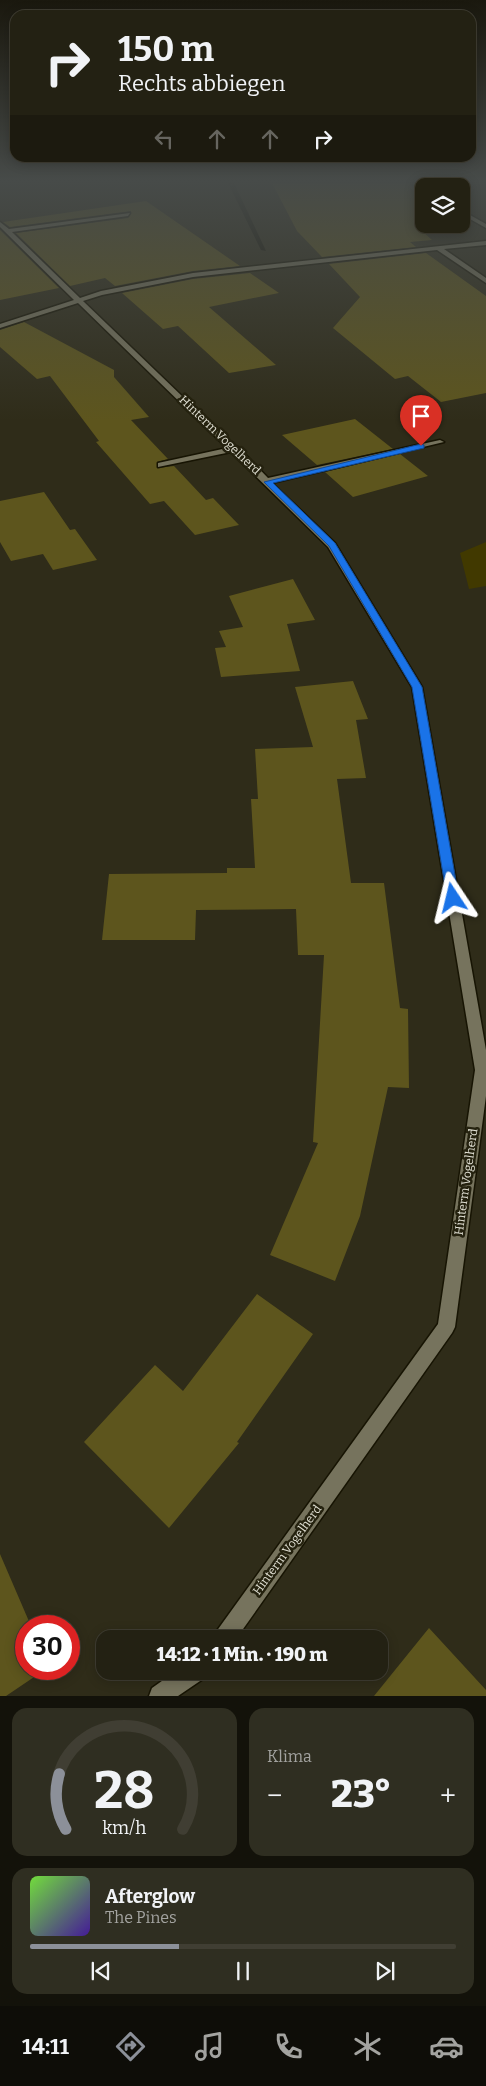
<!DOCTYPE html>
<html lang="de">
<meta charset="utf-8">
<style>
:root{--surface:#232113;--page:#2f2e21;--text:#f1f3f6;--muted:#a3a3a0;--line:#403e33;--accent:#8c9099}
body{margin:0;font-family:Bitter,serif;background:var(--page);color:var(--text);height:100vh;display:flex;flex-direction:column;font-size:19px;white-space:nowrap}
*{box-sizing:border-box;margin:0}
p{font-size:16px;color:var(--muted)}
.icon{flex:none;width:28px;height:28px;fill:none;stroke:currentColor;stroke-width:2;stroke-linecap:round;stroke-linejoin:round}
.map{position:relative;height:1696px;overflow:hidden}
.panel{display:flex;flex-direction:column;gap:12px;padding:12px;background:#13120a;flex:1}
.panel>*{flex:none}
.banner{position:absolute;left:10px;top:10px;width:466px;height:152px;border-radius:15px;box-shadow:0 2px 12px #0003,0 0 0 1px var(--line);background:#232113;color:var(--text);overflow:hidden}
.buttons{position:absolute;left:415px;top:178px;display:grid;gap:10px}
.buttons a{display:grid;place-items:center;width:55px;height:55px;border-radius:10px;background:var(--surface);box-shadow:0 2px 12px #0003,0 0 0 1px var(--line);font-size:25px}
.speed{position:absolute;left:15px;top:1615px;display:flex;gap:10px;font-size:25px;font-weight:700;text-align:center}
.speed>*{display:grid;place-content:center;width:65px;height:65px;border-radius:50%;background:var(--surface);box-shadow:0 2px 12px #0003,0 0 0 1px var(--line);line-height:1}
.speed .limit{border:8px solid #d22;background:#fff;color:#111}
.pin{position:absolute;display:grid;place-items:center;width:42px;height:42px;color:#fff;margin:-51px -21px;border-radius:50% 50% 50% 0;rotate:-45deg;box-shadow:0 0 5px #0007}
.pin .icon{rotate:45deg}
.me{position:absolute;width:55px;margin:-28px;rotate:350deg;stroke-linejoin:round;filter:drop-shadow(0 0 4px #0008)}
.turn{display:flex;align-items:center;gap:18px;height:105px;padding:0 25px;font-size:22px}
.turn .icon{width:65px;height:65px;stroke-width:2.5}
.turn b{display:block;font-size:35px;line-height:42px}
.lanes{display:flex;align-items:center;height:48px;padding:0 25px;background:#0003;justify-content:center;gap:25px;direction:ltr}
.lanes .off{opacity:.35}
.big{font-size:38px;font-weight:800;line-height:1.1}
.panel .card{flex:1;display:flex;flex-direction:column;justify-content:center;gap:8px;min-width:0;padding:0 18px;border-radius:15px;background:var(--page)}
.panel .dial{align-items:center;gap:0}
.dial svg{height:130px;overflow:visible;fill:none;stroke:var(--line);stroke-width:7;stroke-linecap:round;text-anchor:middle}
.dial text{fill:var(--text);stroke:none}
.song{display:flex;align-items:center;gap:15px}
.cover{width:60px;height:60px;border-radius:8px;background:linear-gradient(135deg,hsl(100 70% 55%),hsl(260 70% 35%))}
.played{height:5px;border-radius:2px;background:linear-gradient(90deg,var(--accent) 35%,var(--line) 35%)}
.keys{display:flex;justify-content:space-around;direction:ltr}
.heat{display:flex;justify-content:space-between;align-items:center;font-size:28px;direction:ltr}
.panel .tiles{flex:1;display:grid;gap:12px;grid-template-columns:1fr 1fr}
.card:last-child{grid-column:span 2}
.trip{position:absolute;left:96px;top:1630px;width:292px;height:50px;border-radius:15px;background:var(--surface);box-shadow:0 2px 12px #0003,0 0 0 1px var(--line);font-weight:800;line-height:50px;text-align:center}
.tabs{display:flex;height:80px;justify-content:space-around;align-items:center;background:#0e0d08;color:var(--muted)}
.tabs .icon{width:35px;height:35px}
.tabs .on{color:var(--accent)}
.tabs b{font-size:22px;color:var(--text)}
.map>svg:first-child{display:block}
.green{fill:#413900}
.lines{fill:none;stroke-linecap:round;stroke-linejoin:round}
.stream{fill:#131105;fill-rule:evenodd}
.building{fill:#5d551d}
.minor-casing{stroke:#171403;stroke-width:3}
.minor{fill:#76735d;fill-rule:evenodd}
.route{fill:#1a73e8;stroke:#114b97}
.labels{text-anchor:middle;stroke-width:5;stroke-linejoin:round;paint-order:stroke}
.street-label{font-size:12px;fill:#e1e0d4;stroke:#25220f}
</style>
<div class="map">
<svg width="486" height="1696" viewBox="0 0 486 1696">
<rect width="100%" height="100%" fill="#2f2c19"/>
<path class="green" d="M486 542V586L469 589 460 553Z"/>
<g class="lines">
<path class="stream" d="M228 183H234L266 251 261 250Z"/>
</g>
<path class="building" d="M272 183H409L424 194V224H453V227L422 231 432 240 410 242 416 247 322 257 297 231Z
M146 201 240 266 193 271 115 286 105 278 70 286 16 233 128 218 131 211 10 227 3 222Z
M0 230 59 288 0 300Z
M426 253 486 296V393L441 402 408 376 395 379 333 328 360 297 329 264Z
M250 273 279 293 209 307 276 365 229 373 178 326 163 329 122 293 193 279Z
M24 322 114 370V377L149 417 131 420 168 459 157 462V468L174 466 206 500 213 498 239 525 195 535 164 501 150 504 96 442 99 441 50 376 37 379 0 347V330Z
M355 419 393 449 317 465 282 435Z
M400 454 428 476 353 497 325 472Z
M44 492 70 530 75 529 97 560 53 570 43 554 11 561 0 542V501Z
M293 579 315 620 287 624 300 671 221 677 215 648 226 647 219 631 243 627 229 596Z
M353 681 368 719 356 720 366 778 337 779 351 883H384L400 1008 408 1009 409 1088 388 1087 360 1216 335 1281 270 1255 318 1143 313 1142 324 955H298L296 909 196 910 195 940H102L109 874 227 873V868H255L251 799H258L255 749 313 747 295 687Z
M257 1294 313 1334 237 1442 239 1443 169 1528 84 1442 155 1365 183 1391Z
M0 1554 31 1626H26V1669H46L6 1696H0Z
M429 1628 486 1690V1696H374Z"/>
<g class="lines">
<defs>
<path id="minor" d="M411 183H417L424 188V192Z
M461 210 486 224V228L461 214Z
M130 213 128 216 12 232 80 298 101 291 193 273 486 241V245L444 249 486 278V283L437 250 193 277 102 295 83 301 235 447H238L268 478 440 440 444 442 272 483 335 543 422 687 486 1050V1096L455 1327 452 1333 236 1639H213L216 1632 438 1324 475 1070 412 687 328 547 231 452 158 467V463L227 448 78 303 0 328V324L74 300 0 227V222L9 229Z
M176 1671H206L203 1679 178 1696H149L152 1688Z"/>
</defs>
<use href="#minor" class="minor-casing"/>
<use href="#minor" class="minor"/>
</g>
<linearGradient id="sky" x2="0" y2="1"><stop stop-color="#1a180e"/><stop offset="0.43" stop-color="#474b49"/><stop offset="1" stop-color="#474b49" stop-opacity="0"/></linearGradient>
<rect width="486" height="421" fill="url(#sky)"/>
<path class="route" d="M421 444 424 445V448L273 483 335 543 422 687 459 898 453 902 447 898 412 687 329 546 264 482Z"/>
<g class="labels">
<g class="street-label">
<text transform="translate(220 435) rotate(44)" y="4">Hinterm Vogelherd</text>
<text transform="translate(466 1182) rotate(-82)" y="4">Hinterm Vogelherd</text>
<text transform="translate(287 1550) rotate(-54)" y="4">Hinterm Vogelherd</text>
</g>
</g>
</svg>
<div class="buttons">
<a><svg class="icon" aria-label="layers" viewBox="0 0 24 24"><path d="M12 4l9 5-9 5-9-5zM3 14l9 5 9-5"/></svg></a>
</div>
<div class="speed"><div class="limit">30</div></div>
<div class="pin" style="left:421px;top:446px;background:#d93025"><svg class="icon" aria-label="arrive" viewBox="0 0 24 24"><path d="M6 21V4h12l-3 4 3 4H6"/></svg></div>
<svg class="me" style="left:453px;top:898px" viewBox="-20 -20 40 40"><path d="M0-17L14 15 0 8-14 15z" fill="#1a73e8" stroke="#fff" stroke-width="4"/></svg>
<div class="trip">14:12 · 1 Min. · 190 m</div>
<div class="banner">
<div class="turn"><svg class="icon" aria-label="right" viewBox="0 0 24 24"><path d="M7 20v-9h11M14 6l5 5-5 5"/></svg><div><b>150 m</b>Rechts abbiegen</div></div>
<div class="lanes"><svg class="icon off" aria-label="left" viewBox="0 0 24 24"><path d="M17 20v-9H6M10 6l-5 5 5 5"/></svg><svg class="icon off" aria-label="ahead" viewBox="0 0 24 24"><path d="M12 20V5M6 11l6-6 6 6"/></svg><svg class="icon off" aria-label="ahead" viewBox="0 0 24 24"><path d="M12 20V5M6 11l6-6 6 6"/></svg><svg class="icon" aria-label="right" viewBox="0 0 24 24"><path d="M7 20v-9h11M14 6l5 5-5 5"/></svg></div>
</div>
</div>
<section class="panel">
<div class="tiles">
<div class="card dial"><svg viewBox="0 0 100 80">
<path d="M14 69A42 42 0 1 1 86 69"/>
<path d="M14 69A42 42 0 0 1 10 35" stroke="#8c9099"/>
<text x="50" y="56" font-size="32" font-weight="700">28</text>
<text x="50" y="72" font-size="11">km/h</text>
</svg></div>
<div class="card"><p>Klima</p>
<div class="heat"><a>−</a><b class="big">23°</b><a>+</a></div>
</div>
<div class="card">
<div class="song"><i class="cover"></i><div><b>Afterglow</b><p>The Pines</p></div></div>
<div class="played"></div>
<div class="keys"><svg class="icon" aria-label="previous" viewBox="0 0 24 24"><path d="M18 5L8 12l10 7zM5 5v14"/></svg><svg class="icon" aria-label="pause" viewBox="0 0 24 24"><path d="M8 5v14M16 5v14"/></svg><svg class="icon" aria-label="next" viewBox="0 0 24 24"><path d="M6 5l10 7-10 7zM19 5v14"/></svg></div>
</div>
</div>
</section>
<nav class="tabs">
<b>14:11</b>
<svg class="icon on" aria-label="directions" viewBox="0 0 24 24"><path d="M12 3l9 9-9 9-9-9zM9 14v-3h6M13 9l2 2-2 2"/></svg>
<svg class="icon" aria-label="music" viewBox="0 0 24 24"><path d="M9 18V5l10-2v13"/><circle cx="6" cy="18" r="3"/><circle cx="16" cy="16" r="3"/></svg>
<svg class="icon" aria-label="phone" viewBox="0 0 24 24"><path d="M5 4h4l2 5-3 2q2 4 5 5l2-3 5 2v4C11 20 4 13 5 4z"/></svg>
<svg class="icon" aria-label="climate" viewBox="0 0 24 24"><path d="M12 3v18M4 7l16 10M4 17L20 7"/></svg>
<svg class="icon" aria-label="car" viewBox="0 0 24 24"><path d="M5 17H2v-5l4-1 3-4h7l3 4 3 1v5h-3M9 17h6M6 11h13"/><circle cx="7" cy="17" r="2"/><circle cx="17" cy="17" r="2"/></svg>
</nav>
